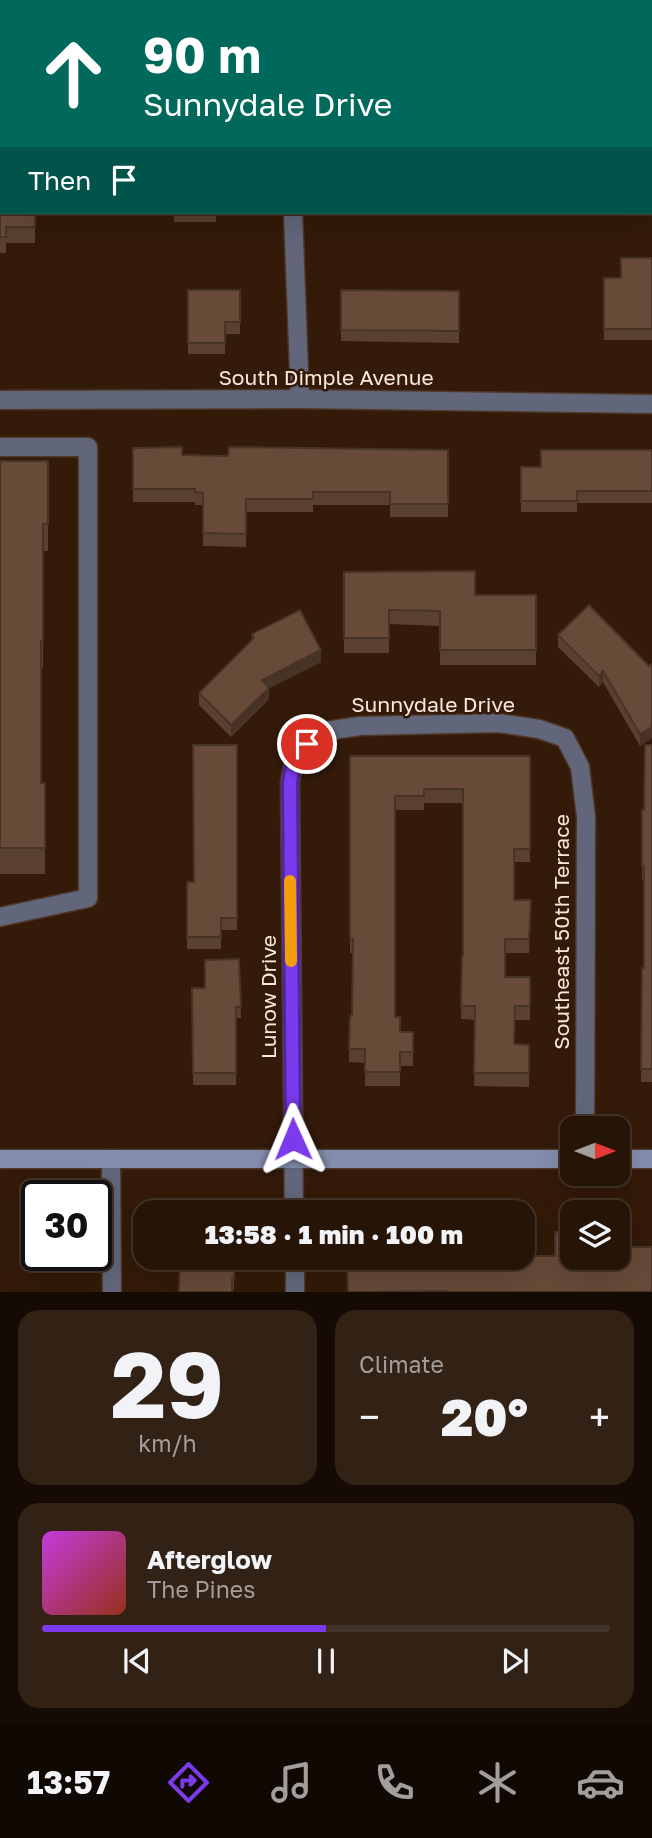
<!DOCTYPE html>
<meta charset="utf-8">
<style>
:root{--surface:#261407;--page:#322115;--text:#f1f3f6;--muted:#a49e9b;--line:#423328;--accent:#7c3aed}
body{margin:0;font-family:"Golos Text",sans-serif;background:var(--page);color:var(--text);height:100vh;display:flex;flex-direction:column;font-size:26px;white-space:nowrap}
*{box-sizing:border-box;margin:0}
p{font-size:23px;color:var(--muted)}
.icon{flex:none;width:38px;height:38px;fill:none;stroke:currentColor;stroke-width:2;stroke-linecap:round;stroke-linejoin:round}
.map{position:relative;height:1292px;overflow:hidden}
.panel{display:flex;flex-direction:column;gap:18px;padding:18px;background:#150b04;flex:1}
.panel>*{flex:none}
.top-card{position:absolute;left:0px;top:0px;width:653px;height:214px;box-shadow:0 7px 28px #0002,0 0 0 2px var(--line);background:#00695c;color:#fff;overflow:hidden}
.needle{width:46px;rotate:90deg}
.tools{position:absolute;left:560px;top:1116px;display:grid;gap:14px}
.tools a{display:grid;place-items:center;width:70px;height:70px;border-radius:14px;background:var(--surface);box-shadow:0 7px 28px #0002,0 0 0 2px var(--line);font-size:35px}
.speed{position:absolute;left:21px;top:1180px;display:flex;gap:14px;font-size:35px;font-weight:700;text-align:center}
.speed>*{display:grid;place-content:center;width:91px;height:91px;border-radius:50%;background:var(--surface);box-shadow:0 7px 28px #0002,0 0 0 2px var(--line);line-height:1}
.speed .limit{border:4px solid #111;border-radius:10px;background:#fff;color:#111}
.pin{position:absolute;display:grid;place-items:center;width:60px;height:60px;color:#fff;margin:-30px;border:4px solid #fff;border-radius:50%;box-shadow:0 2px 7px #0007}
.me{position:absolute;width:77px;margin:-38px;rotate:359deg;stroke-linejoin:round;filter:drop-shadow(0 0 5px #0008)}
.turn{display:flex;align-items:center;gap:24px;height:147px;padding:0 28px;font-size:32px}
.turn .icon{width:91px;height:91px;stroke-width:2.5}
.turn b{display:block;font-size:49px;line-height:60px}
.then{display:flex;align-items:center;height:66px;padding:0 28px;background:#0003;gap:14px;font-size:26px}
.big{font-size:52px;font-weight:800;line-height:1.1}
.panel .tile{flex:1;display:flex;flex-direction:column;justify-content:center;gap:10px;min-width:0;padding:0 24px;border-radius:21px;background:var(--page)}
.panel .dial{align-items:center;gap:0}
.dial b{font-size:91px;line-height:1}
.song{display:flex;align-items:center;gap:21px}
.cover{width:84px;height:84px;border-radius:10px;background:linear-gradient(135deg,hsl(290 70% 55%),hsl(10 70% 35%))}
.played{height:7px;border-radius:4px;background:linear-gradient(90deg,var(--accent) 50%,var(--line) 50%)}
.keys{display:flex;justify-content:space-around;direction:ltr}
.heat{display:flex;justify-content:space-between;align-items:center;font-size:38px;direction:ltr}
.panel .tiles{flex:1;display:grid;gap:18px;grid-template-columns:1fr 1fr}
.tile:last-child{grid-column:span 2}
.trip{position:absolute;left:133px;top:1200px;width:402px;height:70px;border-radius:21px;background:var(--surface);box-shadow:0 7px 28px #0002,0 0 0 2px var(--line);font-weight:800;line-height:70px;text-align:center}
.tabs{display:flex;height:112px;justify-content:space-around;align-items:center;background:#0f0803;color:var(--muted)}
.tabs .icon{width:49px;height:49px}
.tabs .current{color:var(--accent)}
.tabs b{font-size:32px;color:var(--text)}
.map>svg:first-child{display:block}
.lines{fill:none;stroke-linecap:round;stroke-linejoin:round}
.minor-casing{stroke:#4f3727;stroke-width:21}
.secondary-casing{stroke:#4f3727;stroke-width:21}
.minor{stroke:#61667a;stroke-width:18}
.secondary{stroke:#858dad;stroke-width:18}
.wall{fill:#594030}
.shaded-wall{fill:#483427}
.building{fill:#674a38;stroke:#483427;stroke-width:2}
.route-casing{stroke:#51269a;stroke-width:18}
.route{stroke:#7c3aed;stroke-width:12}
.slow{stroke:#f59e0b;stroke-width:12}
.labels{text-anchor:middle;stroke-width:5;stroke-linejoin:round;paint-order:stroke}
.street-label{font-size:21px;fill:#fae8de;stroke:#331a09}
</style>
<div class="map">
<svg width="652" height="1292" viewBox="0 0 652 1292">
<rect width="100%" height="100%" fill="#331a09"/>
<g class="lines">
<defs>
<path id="minor" d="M284 0V2
M651 97H652
M293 212 300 399
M0 400 300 399 652 404
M0 447H88V898L0 917
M111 1159 112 1292
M294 1213 290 782 295 755 319 732 360 726 498 723 539 729 565 738 580 767 586 817 585 1129
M295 1258V1292"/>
<path id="secondary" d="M0 1159H572
M618 1159H652"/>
</defs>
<use href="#minor" class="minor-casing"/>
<use href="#secondary" class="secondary-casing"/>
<use href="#minor" class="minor"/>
<use href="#secondary" class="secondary"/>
</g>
<path class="wall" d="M0 0H74V2H2L35 212V243H6V253H0Z
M174 212H216V222H174Z
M652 258V340H604V278H621Z
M188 290H240V334H225V354H188Z
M341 290 459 291V343L341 341Z
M133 448 182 455 228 456 448 450V517H390V505H313V512H246V547L203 546V505H195V502H133Z
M652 450V503H577V512H521V467H541Z
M0 461H48V551H43V667H41V783H45V874H0Z
M344 572 475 595H536V665H440V626L389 624V653H344Z
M252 634 321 662 269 688V699L231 737 199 705V693L252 640Z
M558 635 649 666 652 664V738L640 746 603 682 599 687 558 647Z
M237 745V930H221V949H187V882H194Z
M652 745V1082H641L642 968H644V879H642V810H644Z
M350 756H530V862H514V900L531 914 529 953H505V977H530V1020H515V1044L529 1045V1087L474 1086 475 1020 461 1019 462 956H463V803H424V810H395V1017L400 1032H413V1066H400V1086H365V1063L349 1062 350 1016H352L353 953H350Z
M239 959 241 1018H236V1085H193L192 988H205Z
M234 1258V1290L179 1292Z
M572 1258 652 1292H348Z"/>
<path class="shaded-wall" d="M321 650V662L269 688V699L231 737V725L262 680Z
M603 671V682L599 687V676Z
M652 727V738L640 746V734Z"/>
<path class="building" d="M0 0H63V2H2V212H35V227H6V237H0Z
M184 0H225V2H184Z
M340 0H390V2H340Z
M434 0H652V24H651V2H434Z
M621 258H652V329H604V278H621Z
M188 290H240V322H225V343H188Z
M341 290 459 291V331L341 330Z
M182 447V455L228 456 229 447 448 450V504H390V492H313V499H246V534L203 533V493L195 492V489H133V448Z
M541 450H652V491H577V501H521V467H541Z
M0 461H48V524H43V641H41V783H45V848H0Z
M475 571V595H536V650H440V611L389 610V638H344V572Z
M589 605 649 666 652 664V727L640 734 603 671 599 676 558 635Z
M300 610 321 650 262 680 269 688 231 725 199 693 254 638 252 634Z
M193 745H237V918H221V937H187V882H194Z
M645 745H652V1069H641L642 968H644V866H642V810H644Z
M350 756H530V849H514V900H531L529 939H505V977H530V1006H515L514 1044 529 1045V1073H474L475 1006H461L462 956H463V789H424V796H395V1017H400V1032H413V1052H400V1072H365V1049H349L350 1016H352L353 939H350Z
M239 959 241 1007H236V1073H193L192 988H205V960Z
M555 1232 572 1233V1258H618V1247H652V1292H446V1291L348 1292 347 1260H418V1258H523V1256H555Z
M180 1258H234V1279H232V1292H179Z"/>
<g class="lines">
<defs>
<path id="route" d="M293 1139 290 782 295 755 307 744"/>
</defs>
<use href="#route" class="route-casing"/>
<use href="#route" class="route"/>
<path class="slow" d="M290 881 291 961"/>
</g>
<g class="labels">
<g class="street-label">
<text x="326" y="385">South Dimple Avenue</text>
<text x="433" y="712">Sunnydale Drive</text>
<text transform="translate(562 932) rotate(-90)" y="7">Southeast 50th Terrace</text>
<text transform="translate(269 997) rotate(-90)" y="7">Lunow Drive</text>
</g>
</g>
</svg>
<div class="tools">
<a><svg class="needle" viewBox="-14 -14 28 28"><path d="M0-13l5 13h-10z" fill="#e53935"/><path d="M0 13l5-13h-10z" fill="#a49e9b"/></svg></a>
<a><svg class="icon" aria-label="layers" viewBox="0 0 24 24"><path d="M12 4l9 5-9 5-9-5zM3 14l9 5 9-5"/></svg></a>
</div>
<div class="speed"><div class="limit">30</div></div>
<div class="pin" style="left:307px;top:744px;background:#d93025"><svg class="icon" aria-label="arrive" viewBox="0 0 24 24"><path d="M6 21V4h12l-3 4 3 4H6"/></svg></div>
<svg class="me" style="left:293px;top:1139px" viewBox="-20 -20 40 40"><path d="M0-17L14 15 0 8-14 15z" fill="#7c3aed" stroke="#fff" stroke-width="4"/></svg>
<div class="trip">13:58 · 1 min · 100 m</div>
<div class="top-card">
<div class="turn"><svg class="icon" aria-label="ahead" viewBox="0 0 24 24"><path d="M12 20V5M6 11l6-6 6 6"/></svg><div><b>90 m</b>Sunnydale Drive</div></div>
<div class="then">Then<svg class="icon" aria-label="arrive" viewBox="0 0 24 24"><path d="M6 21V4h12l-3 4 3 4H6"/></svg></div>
</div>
</div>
<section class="panel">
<div class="tiles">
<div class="tile dial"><b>29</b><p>km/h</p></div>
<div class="tile"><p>Climate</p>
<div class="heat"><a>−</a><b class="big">20°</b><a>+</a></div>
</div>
<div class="tile">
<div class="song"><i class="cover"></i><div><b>Afterglow</b><p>The Pines</p></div></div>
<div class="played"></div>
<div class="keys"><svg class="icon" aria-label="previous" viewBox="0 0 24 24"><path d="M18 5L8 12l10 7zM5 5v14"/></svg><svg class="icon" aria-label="pause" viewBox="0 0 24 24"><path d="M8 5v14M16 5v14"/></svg><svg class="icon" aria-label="next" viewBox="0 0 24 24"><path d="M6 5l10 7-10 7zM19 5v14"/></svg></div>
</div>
</div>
</section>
<nav class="tabs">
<b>13:57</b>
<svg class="icon current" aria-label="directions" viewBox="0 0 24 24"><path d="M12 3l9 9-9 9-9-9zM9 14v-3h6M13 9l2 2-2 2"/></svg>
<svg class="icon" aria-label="music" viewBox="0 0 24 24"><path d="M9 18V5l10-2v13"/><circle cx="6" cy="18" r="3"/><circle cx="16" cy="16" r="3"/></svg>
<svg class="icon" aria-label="phone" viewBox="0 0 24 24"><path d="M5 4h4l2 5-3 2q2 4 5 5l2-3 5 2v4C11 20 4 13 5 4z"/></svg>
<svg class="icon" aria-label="climate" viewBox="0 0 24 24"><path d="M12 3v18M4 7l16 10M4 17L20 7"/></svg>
<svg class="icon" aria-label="car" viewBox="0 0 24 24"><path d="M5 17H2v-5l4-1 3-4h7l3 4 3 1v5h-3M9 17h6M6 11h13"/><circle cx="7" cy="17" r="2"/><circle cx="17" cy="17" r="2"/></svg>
</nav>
